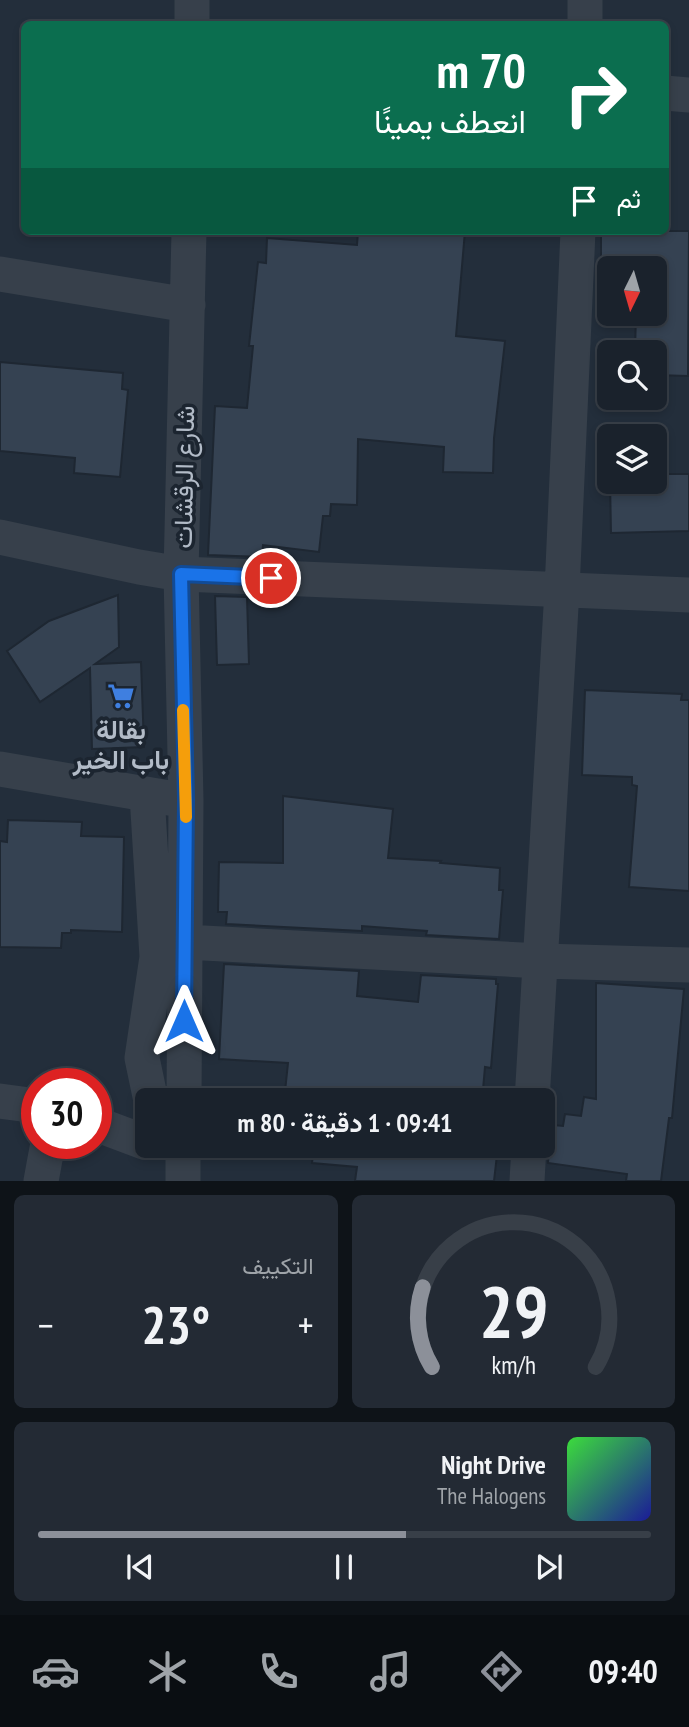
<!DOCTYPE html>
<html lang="ar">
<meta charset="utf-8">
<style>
:root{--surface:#1a222c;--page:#232a34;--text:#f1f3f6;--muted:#9fa4a9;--line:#383f48;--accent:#8c9099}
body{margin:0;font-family:"PT Sans Narrow",Vazirmatn,sans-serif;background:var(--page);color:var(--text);direction:rtl;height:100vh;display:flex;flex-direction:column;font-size:26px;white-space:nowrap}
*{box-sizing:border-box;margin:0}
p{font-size:23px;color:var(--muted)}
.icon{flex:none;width:38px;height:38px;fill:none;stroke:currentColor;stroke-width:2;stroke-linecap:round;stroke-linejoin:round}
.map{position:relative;height:1181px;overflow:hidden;direction:ltr}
.details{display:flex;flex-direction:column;gap:14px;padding:14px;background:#0e1318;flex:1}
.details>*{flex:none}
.top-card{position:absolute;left:21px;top:21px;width:648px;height:214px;border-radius:10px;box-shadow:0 4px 10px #0003,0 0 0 2px var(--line);direction:rtl;background:#0b6e4f;color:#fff;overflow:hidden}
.needle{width:46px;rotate:185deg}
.buttons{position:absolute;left:597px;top:256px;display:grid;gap:14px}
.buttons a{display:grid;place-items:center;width:70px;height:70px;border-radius:10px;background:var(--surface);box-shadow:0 4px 10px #0003,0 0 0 2px var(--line);font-size:35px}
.speed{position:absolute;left:21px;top:1068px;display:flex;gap:14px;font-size:35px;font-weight:700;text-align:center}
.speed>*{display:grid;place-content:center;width:91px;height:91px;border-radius:50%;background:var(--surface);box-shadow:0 4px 10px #0003,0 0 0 2px var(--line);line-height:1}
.speed .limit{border:10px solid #d22;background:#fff;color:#111}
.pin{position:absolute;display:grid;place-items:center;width:60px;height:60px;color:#fff;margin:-30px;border:4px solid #fff;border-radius:50%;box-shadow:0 2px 7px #0007}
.me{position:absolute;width:77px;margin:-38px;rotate:0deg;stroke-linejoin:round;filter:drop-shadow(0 0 5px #0008)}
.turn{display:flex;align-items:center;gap:24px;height:147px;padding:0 28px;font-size:32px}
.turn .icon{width:91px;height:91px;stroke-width:2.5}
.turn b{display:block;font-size:49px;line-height:60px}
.then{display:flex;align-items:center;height:66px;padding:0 28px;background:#0003;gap:14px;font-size:26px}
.big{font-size:52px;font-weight:700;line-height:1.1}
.details .card{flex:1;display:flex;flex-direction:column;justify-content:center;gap:10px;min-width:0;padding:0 24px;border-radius:10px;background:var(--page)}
.details .dial{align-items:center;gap:0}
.dial svg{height:182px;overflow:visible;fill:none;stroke:var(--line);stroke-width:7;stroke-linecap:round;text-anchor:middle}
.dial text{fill:var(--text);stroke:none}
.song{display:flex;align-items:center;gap:21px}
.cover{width:84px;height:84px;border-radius:10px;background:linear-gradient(135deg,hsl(120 70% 55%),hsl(240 70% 35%))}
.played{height:7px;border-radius:4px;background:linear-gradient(90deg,var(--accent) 60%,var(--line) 60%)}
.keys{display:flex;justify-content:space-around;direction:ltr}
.heat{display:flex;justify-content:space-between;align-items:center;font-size:38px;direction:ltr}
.details .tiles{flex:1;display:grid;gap:14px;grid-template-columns:1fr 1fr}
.card:last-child{grid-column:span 2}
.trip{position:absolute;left:135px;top:1088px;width:420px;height:70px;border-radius:10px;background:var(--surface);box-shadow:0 4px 10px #0003,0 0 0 2px var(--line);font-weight:700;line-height:70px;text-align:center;direction:rtl}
.menu{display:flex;height:112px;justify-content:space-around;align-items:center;background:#0a0e12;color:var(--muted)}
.menu .icon{width:49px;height:49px}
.menu .current{color:var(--accent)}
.menu b{font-size:32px;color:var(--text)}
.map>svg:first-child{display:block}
.building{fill:#354252;stroke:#1e2732;stroke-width:2}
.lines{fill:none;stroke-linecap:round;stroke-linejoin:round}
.street{stroke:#37404b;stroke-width:35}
.route-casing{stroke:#114b97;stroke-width:18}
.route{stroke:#1a73e8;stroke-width:12}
.slow{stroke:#f59e0b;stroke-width:12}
.labels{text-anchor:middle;stroke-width:7;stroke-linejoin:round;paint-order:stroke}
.street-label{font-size:26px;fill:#b2bbc7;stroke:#1c2530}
.poi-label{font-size:26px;font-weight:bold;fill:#b2bbc7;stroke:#1c2530}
</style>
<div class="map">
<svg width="689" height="1181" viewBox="0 0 689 1181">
<rect width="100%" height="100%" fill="#232e3b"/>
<path class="building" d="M358 231H465L456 336 505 341 494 438 493 473 443 472 444 447 358 439 357 505 331 504 330 516H323L319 552 263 545 262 557 208 555 215 406 247 408 253 346H249L258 262 266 263 267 238 357 245Z
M644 231H689L688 376 654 375V352H635L636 313H654V268H609V288H601V235L644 236Z
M0 362 123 373 122 389 128 390 120 477 74 473 75 458 0 451Z
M654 474H689V531L611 533 610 481H654Z
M118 595 119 647 95 664 141 662 144 747 92 749 90 668 40 702 7 651 49 621Z
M215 596 247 597 249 664 217 665Z
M585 690 682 694 681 700H689V891L629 887 637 786 632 785V777L582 775Z
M283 796 393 809 388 858 441 861 440 863 500 868 499 890H503L499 939 426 935 427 931 362 926V931L226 924 227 912H218L219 862 283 863Z
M8 820 82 822 81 836 124 837 122 932 71 930V933H62L61 948 0 947V841L7 842Z
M224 964 359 971 357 996 418 1002 421 975 496 979V984H498L491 1068 485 1067 482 1101H284L288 1063 219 1059Z
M596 983 684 989 672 1118H669L661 1181H626L627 1174 548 1163 549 1146 547 1138 542 1132 543 1124 563 1126 565 1114 581 1116 584 1097 596 1099Z
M314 1146H498L494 1181H355L357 1167 312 1163Z"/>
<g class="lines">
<path class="street" d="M192 24V0
M585 24V0
M665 93 689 95
M0 274 188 305
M0 537 139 567 181 574 689 595
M0 769 169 798
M147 795 157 957 142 1058 151 1101
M185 942 541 961 689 965
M0 1101 37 1106
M184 1101 186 800 181 574 189 231
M532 1101 562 590 578 231
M96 1124 144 1142 147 1129
M41 1181 48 1143
M183 1181V1146
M527 1181 529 1146"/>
</g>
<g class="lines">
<defs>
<path id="route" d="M184 1021 186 800 181 574 271 578"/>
</defs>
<use href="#route" class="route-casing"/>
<use href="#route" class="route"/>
<path class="slow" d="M183 710 186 817"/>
</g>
<defs>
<symbol id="supermarket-bare" viewBox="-9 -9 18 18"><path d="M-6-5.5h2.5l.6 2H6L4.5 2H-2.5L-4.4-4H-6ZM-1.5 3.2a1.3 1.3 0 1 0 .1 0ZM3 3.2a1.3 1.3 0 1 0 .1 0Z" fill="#3f7fe0" stroke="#1c2530" stroke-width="2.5" paint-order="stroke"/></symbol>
</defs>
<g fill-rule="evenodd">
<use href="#supermarket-bare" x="102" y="677" width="38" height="38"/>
</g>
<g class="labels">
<g class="street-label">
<text transform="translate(184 477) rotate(-89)" y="9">شارع الرقشات</text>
</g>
<g class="poi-label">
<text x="121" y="739">بقالة<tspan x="121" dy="30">باب الخير</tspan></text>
</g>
</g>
</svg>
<div class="buttons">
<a><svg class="needle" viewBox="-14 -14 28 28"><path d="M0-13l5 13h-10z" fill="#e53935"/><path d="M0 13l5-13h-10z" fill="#9fa4a9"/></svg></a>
<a><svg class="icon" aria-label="search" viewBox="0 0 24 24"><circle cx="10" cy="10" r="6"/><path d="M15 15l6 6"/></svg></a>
<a><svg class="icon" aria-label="layers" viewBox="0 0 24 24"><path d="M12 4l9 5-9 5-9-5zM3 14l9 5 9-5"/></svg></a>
</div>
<div class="speed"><div class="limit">30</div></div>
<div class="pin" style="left:271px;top:578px;background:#d93025"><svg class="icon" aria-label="arrive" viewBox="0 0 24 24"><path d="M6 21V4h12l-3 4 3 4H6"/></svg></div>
<svg class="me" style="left:184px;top:1021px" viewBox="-20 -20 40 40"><path d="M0-17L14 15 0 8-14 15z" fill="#1a73e8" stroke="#fff" stroke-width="4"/></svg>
<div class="trip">09:41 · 1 دقيقة · 80 m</div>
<div class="top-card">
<div class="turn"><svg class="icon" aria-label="right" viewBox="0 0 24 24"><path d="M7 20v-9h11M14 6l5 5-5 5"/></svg><div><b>70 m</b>انعطف يمينًا</div></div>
<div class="then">ثم<svg class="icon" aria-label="arrive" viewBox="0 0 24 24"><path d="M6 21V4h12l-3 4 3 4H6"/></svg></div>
</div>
</div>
<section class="details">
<div class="tiles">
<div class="card dial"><svg viewBox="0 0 100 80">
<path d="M14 69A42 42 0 1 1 86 69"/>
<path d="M14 69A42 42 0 0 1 10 34" stroke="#8c9099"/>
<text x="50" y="56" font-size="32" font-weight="700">29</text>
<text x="50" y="72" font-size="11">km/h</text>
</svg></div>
<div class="card"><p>التكييف</p>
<div class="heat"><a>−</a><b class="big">23°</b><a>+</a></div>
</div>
<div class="card">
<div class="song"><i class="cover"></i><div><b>Night Drive</b><p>The Halogens</p></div></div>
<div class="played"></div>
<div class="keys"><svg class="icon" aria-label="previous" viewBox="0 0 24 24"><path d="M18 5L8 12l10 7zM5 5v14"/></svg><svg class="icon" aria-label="pause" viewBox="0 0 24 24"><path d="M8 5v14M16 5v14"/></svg><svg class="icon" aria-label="next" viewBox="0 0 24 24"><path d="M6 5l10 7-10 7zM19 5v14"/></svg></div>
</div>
</div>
</section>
<nav class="menu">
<b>09:40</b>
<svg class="icon current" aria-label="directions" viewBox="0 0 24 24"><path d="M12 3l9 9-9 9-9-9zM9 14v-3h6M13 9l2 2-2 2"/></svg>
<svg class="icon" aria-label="music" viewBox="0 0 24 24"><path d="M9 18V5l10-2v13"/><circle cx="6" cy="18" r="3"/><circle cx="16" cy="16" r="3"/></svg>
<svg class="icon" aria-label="phone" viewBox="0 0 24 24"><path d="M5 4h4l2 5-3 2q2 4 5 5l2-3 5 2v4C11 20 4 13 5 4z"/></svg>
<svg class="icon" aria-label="climate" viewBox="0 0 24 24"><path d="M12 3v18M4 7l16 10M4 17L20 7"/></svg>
<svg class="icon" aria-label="car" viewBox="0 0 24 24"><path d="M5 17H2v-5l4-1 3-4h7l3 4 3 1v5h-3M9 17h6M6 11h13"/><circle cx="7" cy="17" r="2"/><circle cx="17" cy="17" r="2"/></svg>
</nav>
